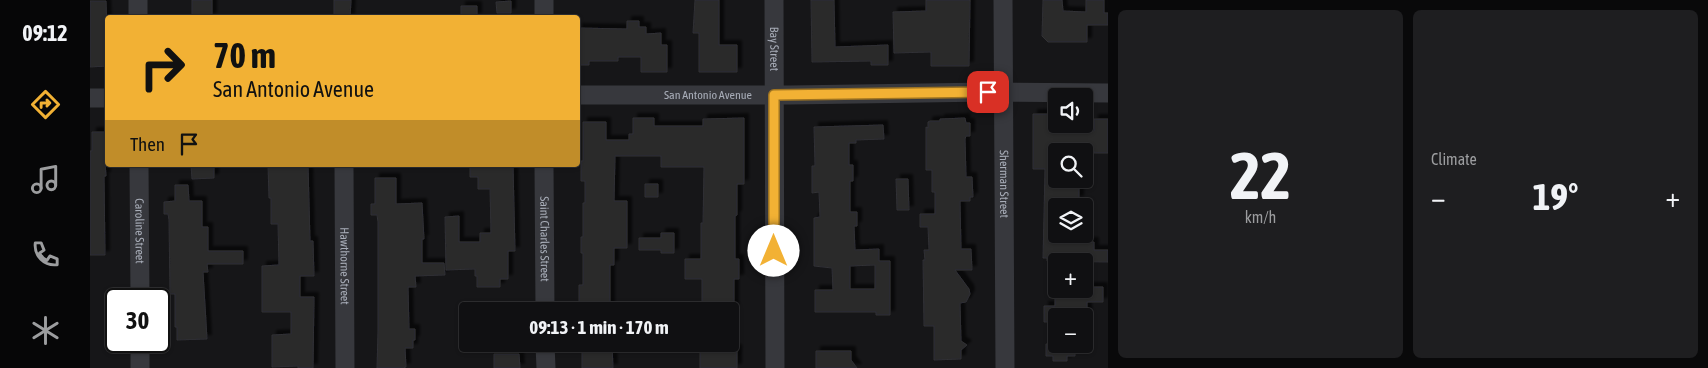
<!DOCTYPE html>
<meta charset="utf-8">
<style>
:root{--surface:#101012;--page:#1e1e20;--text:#f1f3f6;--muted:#9c9d9f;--line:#303032;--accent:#f2b134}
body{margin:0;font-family:"Asap Condensed",sans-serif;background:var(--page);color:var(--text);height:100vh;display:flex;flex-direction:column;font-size:19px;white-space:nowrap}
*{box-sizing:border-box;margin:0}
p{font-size:16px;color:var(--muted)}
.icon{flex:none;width:28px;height:28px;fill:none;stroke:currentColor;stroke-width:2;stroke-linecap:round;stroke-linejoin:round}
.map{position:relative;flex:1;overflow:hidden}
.drawer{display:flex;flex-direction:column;gap:10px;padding:10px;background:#09090a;width:600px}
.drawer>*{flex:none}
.banner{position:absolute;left:15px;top:15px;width:475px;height:152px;border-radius:5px;box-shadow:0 1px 4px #0004,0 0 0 1px var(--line);background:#f2b134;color:#111;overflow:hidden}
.tools{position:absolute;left:958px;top:88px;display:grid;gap:10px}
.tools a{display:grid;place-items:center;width:45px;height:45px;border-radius:5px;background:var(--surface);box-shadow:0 1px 4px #0004,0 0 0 1px var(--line);font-size:25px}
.speed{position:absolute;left:15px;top:288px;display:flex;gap:10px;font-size:25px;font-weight:700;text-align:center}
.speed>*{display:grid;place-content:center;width:65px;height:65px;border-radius:50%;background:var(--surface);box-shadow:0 1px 4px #0004,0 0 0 1px var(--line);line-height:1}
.speed .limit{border:2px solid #111;border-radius:8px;background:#fff;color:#111}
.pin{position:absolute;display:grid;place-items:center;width:42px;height:42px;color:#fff;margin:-21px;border-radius:10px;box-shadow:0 2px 8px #0006}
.me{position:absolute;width:55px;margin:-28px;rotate:0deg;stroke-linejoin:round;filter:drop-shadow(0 0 4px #0008)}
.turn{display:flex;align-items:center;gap:18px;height:105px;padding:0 25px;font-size:22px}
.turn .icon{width:65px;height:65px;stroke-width:2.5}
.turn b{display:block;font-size:35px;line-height:42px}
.then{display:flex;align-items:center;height:48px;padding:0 25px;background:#0003;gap:10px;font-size:19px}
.big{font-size:38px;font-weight:700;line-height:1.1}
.drawer .tile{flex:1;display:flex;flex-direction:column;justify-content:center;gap:8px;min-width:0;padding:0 18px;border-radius:8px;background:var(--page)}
.drawer .dial{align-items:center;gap:0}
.dial b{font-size:65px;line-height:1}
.heat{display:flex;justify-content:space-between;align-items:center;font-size:28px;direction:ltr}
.drawer .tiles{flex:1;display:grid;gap:10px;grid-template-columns:repeat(2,1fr)}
.trip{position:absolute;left:369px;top:302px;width:280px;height:50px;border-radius:5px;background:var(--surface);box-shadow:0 1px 4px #0004,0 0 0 1px var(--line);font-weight:700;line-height:50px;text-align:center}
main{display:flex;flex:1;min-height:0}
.tabs{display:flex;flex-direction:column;width:90px;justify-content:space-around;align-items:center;background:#060607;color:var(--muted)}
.tabs .icon{width:35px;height:35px}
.tabs .current{color:var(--accent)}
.tabs b{font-size:22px;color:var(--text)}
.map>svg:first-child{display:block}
.building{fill:#29292c;stroke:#303034;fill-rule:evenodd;filter:url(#shadow)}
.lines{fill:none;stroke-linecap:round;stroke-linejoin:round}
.minor{stroke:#37383d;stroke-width:19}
.route-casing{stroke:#9d7322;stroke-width:12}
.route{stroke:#f2b134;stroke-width:9}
.labels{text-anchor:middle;stroke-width:5;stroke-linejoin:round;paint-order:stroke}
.street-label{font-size:12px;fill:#a8adb8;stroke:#111113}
</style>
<main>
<nav class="tabs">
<b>09:12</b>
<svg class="icon current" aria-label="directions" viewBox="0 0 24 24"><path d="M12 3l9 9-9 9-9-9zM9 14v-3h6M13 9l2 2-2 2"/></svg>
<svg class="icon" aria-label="music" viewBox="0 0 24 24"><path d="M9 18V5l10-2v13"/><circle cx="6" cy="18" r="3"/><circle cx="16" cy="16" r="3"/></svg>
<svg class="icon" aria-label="phone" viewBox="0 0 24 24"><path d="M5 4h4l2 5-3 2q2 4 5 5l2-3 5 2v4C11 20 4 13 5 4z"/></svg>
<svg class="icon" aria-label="climate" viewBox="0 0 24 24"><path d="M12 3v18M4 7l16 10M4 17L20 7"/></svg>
</nav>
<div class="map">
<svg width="1018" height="368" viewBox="0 0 1018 368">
<defs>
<filter id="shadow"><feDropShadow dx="4.5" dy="-4.5" stdDeviation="1" flood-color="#0009"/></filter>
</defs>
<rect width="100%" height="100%" fill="#161618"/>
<path class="building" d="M102 0H122V17L102 18Z
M244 0H261L260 18H244Z
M605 0H629V45H647V72H609V33H603Z
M721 0H744L745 47 798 45V65H781V61L722 62Z
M836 0H880L879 66H841V52L804 53 803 12 836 11Z
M953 0H972L973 11 996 12V0H1014V13H1018V25H997V42H958L952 36Z
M0 1H16L18 66 0 67Z
M421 1V13H407L406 2Z
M371 6H387V17H371Z
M537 21H549V27H556V34L571 33V45H577V72H551V57H528V61H499V65H488V28L537 29Z
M943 114H966V124H980V132L1004 131V119H1018V153H1004V151H966V179H989V200H981V202H966V234H989V242H1004V250H1018V262L957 261V258H953L955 169H943Z
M543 118H564V126H613V119L654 118V184H647V215L645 216V259H649V279H644V310H612V279H595V259H611V223H613L614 167H571V156H525L524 201H537V248H524V265H520V309H489V285H493V253H491V237H493V203H495V181H491V161H493V122H516V140H539V134H543Z
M875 118 876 123H880V136H876L875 139 876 177H882L883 197H880V201H870L871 249H881L882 270H865L879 289 880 294 876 302 870 303 871 341 877 345 871 350V359L844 360V326H834L833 260H835L834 250H839L838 227H830V214H845V192H842V170H836V127L838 128V122L840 121H850V119Z
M793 125 794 139 766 140V143H759V165H763V181H760V212H767V226H764L765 250 789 249V261H800V315H786V312H725V290H743L742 268 724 266V218L730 217 729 192 722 193V166H725L724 127ZM785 265V289H760V266Z
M2 132H18V162H15L16 176H14L15 255H0V151H2Z
M101 165H124V178L102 179Z
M178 165H218L220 241H223L224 276H210V297H224L223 368H208V366L182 367V335L201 334V312H172V266L189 265 188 224H181V198H179Z
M380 165H423L425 251H418V279H410V287H387V276H385V269L356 270 355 217 369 216V242H390V233H401L400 189H388V177H380Z
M285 178H306V204L332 203 334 239H332V263H354L355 275 325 276 326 287H318L319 329H325V340H323V348H315L316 367 313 368H287L288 331V222L287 215H281V204H285Z
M806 179H818L819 210H807Z
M555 184H568V197H555Z
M85 185H98L99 201H112V227H118V251H153V264H117L118 272H113L117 339 87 340V327H85V294H80L79 220 78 214H74V202L85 201Z
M571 233H584V253H571V250H549V238H571Z
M994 287H1013V302H997V316H966V322H954V306H965V289H994Z
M492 344H522L523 368H492Z
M956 344H985V356H977V361H963V356H956Z
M610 349H647V368H610Z
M726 351H761V360L767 368H726Z
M404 354H429L430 368H404Z"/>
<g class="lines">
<g class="minor">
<path d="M48 0V18"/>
<path d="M454 0V18"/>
<path id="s1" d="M684 0 685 368"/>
<path id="s2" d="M913 0 915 368"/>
<path id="s3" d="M488 95H700L898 92 1018 93"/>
<path d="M0 98H18"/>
<path id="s4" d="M49 165 50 299"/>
<path id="s5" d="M254 165 255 368"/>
<path id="s6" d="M454 165 455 311"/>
<path d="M50 341V368"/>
<path d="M455 344 456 368"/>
</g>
</g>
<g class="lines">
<defs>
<path id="route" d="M684 251V95L898 92"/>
</defs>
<use href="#route" class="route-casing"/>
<use href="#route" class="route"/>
</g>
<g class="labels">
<g class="street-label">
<text dy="4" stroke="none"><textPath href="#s1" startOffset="49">Bay Street</textPath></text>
<text dy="4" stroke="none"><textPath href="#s3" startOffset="130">San Antonio Avenue</textPath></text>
<text dy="4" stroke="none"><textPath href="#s2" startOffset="184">Sherman Street</textPath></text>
<text dy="4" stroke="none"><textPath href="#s4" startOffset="66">Caroline Street</textPath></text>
<text dy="4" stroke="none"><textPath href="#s6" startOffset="74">Saint Charles Street</textPath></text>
<text dy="4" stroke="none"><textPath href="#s5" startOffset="101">Hawthorne Street</textPath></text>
</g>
</g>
</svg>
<div class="tools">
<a><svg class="icon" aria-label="sound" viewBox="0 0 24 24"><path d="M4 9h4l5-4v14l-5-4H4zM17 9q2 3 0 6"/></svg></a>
<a><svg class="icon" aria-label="search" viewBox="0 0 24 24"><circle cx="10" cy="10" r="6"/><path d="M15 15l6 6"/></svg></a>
<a><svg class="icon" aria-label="layers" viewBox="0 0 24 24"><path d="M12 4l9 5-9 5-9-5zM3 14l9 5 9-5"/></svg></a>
<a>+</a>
<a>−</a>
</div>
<div class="speed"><div class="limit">30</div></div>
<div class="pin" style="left:898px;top:92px;background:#d93025"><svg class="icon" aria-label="arrive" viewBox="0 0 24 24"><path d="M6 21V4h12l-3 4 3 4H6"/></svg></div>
<svg class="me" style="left:684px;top:251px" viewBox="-20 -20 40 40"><circle r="19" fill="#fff"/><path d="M0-13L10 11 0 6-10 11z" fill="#f2b134"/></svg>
<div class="trip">09:13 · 1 min · 170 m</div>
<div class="banner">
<div class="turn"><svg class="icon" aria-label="right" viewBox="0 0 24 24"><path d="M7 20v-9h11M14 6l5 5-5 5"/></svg><div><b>70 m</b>San Antonio Avenue</div></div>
<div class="then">Then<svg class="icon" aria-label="arrive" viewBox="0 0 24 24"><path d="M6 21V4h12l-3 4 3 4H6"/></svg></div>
</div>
</div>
<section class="drawer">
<div class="tiles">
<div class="tile dial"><b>22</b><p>km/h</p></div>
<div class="tile"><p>Climate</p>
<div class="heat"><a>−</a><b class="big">19°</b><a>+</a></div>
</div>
</div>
</section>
</main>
